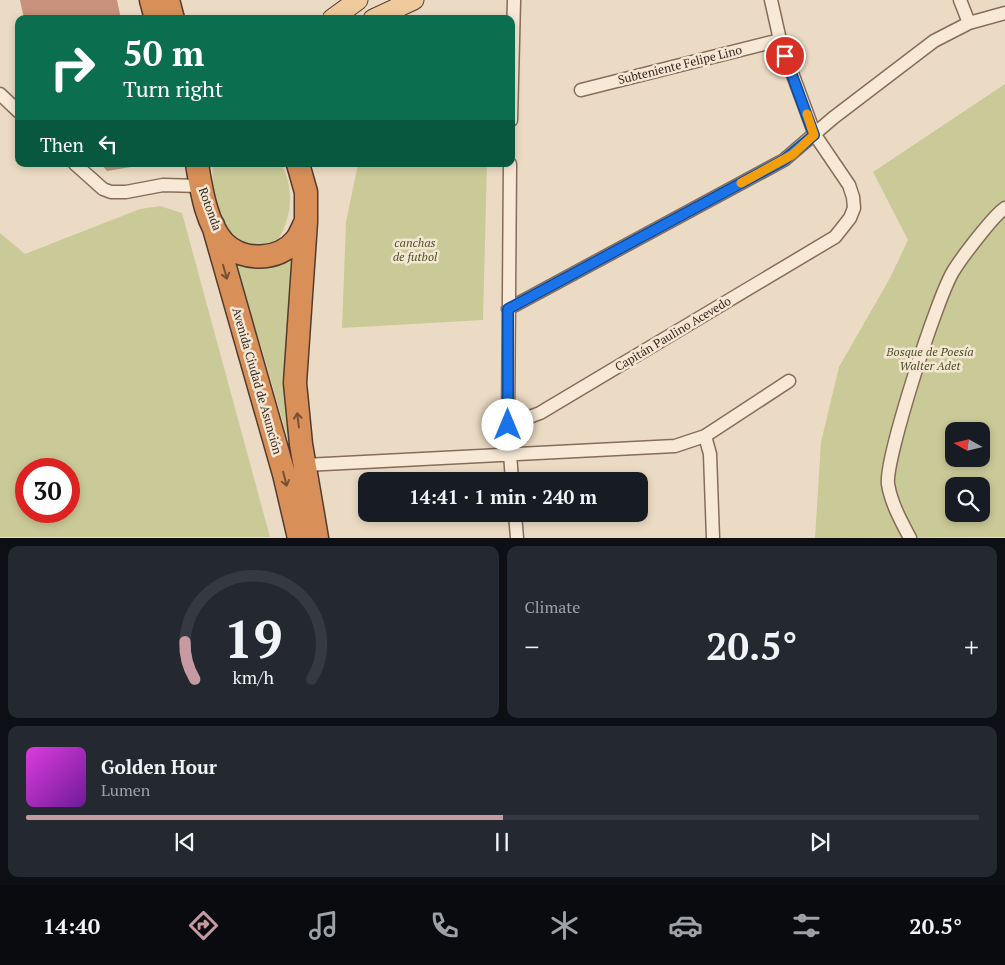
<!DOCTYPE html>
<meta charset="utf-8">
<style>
:root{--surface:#171b24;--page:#242831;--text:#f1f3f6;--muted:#9ea1a6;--line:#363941;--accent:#c69aa2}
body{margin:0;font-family:"PT Serif",serif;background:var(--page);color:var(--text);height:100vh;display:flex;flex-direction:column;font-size:19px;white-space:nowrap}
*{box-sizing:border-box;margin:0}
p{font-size:16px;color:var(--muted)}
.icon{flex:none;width:28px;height:28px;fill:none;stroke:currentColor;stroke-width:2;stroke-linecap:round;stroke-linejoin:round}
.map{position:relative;height:538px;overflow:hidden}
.panel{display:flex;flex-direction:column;gap:8px;padding:8px;background:#0d0f14;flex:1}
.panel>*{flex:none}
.guide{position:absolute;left:15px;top:15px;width:500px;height:152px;border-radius:10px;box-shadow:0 2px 8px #0003;background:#0b6e4f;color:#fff;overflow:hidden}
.needle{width:32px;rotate:278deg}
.buttons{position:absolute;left:945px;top:422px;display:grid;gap:10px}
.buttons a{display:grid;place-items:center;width:45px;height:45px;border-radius:10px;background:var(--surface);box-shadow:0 2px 8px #0003;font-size:25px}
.speed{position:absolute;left:15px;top:458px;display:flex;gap:10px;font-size:25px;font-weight:700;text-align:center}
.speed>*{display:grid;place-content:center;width:65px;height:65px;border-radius:50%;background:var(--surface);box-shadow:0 2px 8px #0003;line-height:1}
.speed .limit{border:8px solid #d22;background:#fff;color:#111}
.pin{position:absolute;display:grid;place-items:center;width:42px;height:42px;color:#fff;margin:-21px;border:2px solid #fff;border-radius:50%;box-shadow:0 1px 5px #0007}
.me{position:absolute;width:55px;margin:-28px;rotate:0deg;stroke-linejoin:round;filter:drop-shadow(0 0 4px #0008)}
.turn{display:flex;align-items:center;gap:18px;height:105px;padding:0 25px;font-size:22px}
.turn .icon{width:65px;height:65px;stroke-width:2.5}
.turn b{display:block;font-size:35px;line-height:42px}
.then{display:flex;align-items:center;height:48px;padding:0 25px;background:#0003;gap:10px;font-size:19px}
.big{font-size:38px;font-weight:800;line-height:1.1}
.panel .card{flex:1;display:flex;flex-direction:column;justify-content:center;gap:8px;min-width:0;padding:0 18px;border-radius:10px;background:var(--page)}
.panel .dial{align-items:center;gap:0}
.dial svg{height:130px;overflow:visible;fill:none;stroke:var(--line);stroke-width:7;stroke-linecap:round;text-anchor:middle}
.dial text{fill:var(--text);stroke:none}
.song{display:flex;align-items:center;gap:15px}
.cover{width:60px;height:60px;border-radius:8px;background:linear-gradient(135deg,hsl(300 70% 55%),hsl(280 70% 35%))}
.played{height:5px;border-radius:2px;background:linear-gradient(90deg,var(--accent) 50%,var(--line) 50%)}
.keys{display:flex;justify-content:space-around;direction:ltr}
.heat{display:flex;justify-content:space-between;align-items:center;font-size:28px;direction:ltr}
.panel .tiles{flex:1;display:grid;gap:8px;grid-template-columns:1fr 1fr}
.card:last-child{grid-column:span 2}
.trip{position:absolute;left:358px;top:472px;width:290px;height:50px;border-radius:10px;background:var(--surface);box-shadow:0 2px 8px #0003;font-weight:800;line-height:50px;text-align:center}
.menu{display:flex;height:80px;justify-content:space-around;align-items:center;background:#090b0e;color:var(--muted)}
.menu .icon{width:35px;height:35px}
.menu .selected{color:var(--accent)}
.menu b{font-size:22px;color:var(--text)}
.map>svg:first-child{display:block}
.green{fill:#cac998;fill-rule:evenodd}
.building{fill:#c8917b}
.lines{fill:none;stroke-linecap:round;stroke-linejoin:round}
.street-casing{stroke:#866c5b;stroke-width:15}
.primary-casing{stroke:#543b2f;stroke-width:21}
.highway-casing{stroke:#543b2f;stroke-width:25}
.street{stroke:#f7e9d6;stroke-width:12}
.primary{stroke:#eeca9d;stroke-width:19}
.highway{stroke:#d88f58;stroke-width:22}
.oneway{stroke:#775135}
.route-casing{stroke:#114b97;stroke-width:12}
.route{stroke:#1a73e8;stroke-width:9}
.slow{stroke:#f59e0b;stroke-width:9}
.labels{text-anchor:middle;stroke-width:5;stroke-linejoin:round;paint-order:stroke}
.street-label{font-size:12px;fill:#36271e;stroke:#f4e6d3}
.park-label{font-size:12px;font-style:italic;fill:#4c5226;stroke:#f4e6d3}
</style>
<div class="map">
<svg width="1005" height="538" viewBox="0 0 1005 538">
<rect width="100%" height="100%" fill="#ecdbc4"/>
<path class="green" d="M1005 84V537L815 538 821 442 839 367 890 278 908 240 873 172ZM954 431H981V459H954ZM954 486H981V514H954Z
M213 164H281C295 188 292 219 277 241 270 242 263 244 257 244 221 245 210 191 213 164Z
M358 164H487L483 320 342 328 346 222Z
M160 206 182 213 270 537H0V233L25 254 140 209ZM26 469H69V511H26Z
M296 254 287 339V388L309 537 287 436 261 346 230 255Z"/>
<path class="building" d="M20 0H117L121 19H24Z
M101 164H143V165L107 171Z"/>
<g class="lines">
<defs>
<path id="street" d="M960 0 969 23
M581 90 780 40
M0 94 19 112
M511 120 514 0
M75 164 103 189 111 192H126L163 185 200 186
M510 164 508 425 512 481
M508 309 784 160 833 118 934 41 969 23 1005 13
M508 425 540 413 835 237 850 218 854 208 853 197 849 185 815 135 780 40 771 0
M705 436 710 454 713 538
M305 465 675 446 705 436 789 381
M515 514 517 538
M910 538C901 521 891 503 888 484 885 459 938 294 954 270 962 257 994 215 1005 208"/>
<path id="primary" d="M332 19 358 0
M373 19 414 0"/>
<path id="highway" d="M151 0 156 19
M168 0 173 19
M197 164C201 188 206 224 224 243 243 262 279 261 296 240 300 235 302 229 305 223
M298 164 306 192V222L295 383 301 444 317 538
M213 225 284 474 299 538"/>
</defs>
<use href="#street" class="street-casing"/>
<use href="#primary" class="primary-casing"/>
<use href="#highway" class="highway-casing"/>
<use href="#street" class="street"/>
<use href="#primary" class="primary"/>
<use href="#highway" class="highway"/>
</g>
<defs><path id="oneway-shaft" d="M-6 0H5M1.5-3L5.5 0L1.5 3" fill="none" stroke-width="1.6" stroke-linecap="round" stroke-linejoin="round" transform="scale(1.25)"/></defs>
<g class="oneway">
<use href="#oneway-shaft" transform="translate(225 272) rotate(74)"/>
<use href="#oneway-shaft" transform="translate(298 420) rotate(-97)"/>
<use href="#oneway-shaft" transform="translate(285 479) rotate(76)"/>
</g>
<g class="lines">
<defs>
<path id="route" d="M508 425V309L784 160 814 135 785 56"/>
</defs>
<use href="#route" class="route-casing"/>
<use href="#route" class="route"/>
<path class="slow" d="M741 183 792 155 814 135 807 114"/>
</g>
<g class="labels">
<g class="street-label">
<text transform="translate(680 65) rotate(-14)" y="4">Subteniente Felipe Lino</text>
<text transform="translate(210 209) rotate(70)" y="4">Rotonda</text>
<text transform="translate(673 334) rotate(-31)" y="4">Capitán Paulino Acevedo</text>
<text transform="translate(257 381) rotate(74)" y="4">Avenida Ciudad de Asunción</text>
</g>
<g class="park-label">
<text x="415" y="247">canchas<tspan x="415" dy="14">de futbol</tspan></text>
<text x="930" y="356">Bosque de Poesía<tspan x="930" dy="14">Walter Adet</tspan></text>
</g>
</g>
</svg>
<div class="buttons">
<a><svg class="needle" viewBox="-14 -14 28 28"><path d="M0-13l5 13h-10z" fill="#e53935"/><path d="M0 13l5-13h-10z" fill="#9ea1a6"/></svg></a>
<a><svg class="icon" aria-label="search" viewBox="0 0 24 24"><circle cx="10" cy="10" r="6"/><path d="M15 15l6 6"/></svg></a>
</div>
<div class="speed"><div class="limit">30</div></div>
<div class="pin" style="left:785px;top:56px;background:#d93025"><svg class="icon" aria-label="arrive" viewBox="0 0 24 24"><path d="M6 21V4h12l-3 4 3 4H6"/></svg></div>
<svg class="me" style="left:508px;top:425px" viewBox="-20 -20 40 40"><circle r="19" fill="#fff"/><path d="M0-13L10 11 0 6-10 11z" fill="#1a73e8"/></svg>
<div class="trip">14:41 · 1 min · 240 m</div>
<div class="guide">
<div class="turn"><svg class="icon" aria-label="right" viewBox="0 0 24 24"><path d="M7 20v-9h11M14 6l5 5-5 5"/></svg><div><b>50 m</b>Turn right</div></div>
<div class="then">Then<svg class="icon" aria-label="left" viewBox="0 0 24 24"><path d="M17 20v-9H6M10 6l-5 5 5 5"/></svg></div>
</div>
</div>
<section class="panel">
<div class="tiles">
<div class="card dial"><svg viewBox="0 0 100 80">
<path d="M14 69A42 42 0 1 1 86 69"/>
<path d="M14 69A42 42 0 0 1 8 46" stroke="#c69aa2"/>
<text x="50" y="56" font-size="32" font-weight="700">19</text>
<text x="50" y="72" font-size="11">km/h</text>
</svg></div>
<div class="card"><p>Climate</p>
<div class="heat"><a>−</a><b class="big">20.5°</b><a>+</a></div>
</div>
<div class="card">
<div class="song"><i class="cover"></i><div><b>Golden Hour</b><p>Lumen</p></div></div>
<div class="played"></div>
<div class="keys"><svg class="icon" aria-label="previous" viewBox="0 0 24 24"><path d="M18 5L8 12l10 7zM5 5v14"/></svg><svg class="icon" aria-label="pause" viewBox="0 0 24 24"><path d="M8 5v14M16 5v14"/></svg><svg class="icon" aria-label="next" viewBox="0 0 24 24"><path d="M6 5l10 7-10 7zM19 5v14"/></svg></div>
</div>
</div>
</section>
<nav class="menu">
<b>14:40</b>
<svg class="icon selected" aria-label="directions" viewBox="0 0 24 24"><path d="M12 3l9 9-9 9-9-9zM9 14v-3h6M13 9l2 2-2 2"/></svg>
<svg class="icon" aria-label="music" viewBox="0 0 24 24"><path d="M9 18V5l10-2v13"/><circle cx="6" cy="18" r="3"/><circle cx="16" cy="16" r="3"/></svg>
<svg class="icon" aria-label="phone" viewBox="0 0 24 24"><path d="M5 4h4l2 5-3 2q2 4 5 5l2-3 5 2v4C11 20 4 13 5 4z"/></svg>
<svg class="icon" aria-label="climate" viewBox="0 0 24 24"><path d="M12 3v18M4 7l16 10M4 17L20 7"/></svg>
<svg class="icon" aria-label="car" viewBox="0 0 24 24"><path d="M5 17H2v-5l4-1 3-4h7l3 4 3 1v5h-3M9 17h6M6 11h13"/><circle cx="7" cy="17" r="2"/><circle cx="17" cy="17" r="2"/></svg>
<svg class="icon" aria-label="filters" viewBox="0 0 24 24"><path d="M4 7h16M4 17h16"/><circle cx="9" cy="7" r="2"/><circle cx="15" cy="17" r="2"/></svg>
<b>20.5°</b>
</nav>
